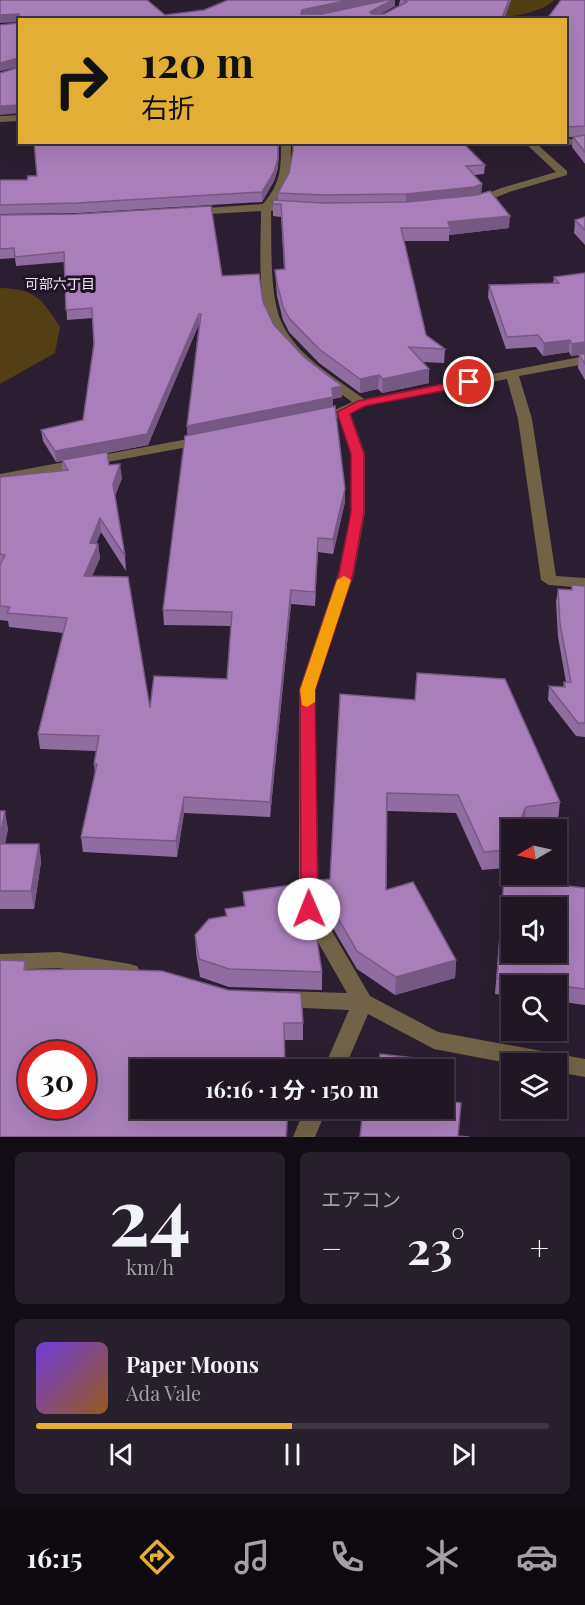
<!DOCTYPE html>
<html lang="ja">
<meta charset="utf-8">
<style>
:root{--surface:#201624;--page:#281f2c;--text:#f1f3f6;--muted:#a29fa6;--line:#3d3541;--accent:#e3ae35}
body{margin:0;font-family:"Playfair Display","Noto Sans JP",serif;background:var(--page);color:var(--text);height:100vh;display:flex;flex-direction:column;font-size:22px;white-space:nowrap}
*{box-sizing:border-box;margin:0}
p{font-size:20px;color:var(--muted)}
.icon{flex:none;width:33px;height:33px;fill:none;stroke:currentColor;stroke-width:2;stroke-linecap:round;stroke-linejoin:round}
.map{position:relative;height:1137px;overflow:hidden}
.drawer{display:flex;flex-direction:column;gap:15px;padding:15px;background:#120c14;flex:1}
.drawer>*{flex:none}
.top-card{position:absolute;left:18px;top:18px;width:549px;height:126px;border-radius:0px;box-shadow:0 6px 24px #0002,0 0 0 2px var(--line);background:#e3ae35;color:#111;overflow:hidden}
.needle{width:39px;rotate:261deg}
.buttons{position:absolute;left:501px;top:819px;display:grid;gap:12px}
.buttons a{display:grid;place-items:center;width:66px;height:66px;border-radius:0px;background:var(--surface);box-shadow:0 6px 24px #0002,0 0 0 2px var(--line);font-size:30px}
.speed{position:absolute;left:18px;top:1041px;display:flex;gap:12px;font-size:30px;font-weight:700;text-align:center}
.speed>*{display:grid;place-content:center;width:78px;height:78px;border-radius:50%;background:var(--surface);box-shadow:0 6px 24px #0002,0 0 0 2px var(--line);line-height:1}
.speed .limit{border:9px solid #d22;background:#fff;color:#111}
.pin{position:absolute;display:grid;place-items:center;width:51px;height:51px;color:#fff;margin:-26px;border:3px solid #fff;border-radius:50%;box-shadow:0 2px 6px #0007}
.me{position:absolute;width:66px;margin:-33px;rotate:359deg;stroke-linejoin:round;filter:drop-shadow(0 0 4px #0008)}
.turn{display:flex;align-items:center;gap:21px;height:126px;padding:0 24px;font-size:27px}
.turn .icon{width:78px;height:78px;stroke-width:2.5}
.turn b{display:block;font-size:42px;line-height:51px}
.big{font-size:45px;font-weight:700;line-height:1.1}
.drawer .tile{flex:1;display:flex;flex-direction:column;justify-content:center;gap:9px;min-width:0;padding:0 21px;border-radius:9px;background:var(--page)}
.drawer .dial{align-items:center;gap:0}
.dial b{font-size:78px;line-height:1}
.song{display:flex;align-items:center;gap:18px}
.cover{width:72px;height:72px;border-radius:9px;background:linear-gradient(135deg,hsl(260 70% 55%),hsl(30 70% 35%))}
.played{height:6px;border-radius:3px;background:linear-gradient(90deg,var(--accent) 50%,var(--line) 50%)}
.keys{display:flex;justify-content:space-around;direction:ltr}
.heat{display:flex;justify-content:space-between;align-items:center;font-size:33px;direction:ltr}
.drawer .tiles{flex:1;display:grid;gap:15px;grid-template-columns:1fr 1fr}
.tile:last-child{grid-column:span 2}
.trip{position:absolute;left:130px;top:1059px;width:324px;height:60px;border-radius:0px;background:var(--surface);box-shadow:0 6px 24px #0002,0 0 0 2px var(--line);font-weight:700;line-height:60px;text-align:center}
.tab-bar{display:flex;height:96px;justify-content:space-around;align-items:center;background:#0d090e;color:var(--muted)}
.tab-bar .icon{width:42px;height:42px}
.tab-bar .active{color:var(--accent)}
.tab-bar b{font-size:27px;color:var(--text)}
.map>svg:first-child{display:block}
.green{fill:#533f14}
.lines{fill:none;stroke-linecap:round;stroke-linejoin:round}
.minor{fill:#716348;fill-rule:evenodd}
.wall{fill:#906da0;fill-rule:evenodd}
.shaded-wall{fill:#765982}
.building{fill:#a87fba;stroke:#765982;stroke-width:1.5;fill-rule:evenodd}
.route{fill:#e11d48;stroke:#92132f;stroke-width:1.5}
.slow{fill:#f59e0b}
.labels{text-anchor:middle;stroke-width:6;stroke-linejoin:round;paint-order:stroke}
.far-neighbourhood-label{font-size:14px;fill:#f1e9f5;stroke:#201426}
</style>
<div class="map">
<svg width="585" height="1137" viewBox="0 0 585 1137">
<rect width="100%" height="100%" fill="#2a1e30"/>
<path class="green" d="M436 0H554C529 27 419 19 382 20Z
M0 288C36 289 41 298 60 327L55 353 0 384Z"/>
<g class="lines">
<path class="minor" d="M20 115V121L0 122V116Z
M585 138V144L566 145 561 142H566V139Z
M281 142H291C291 168 291 184 274 204L294 206 299 209 294 212 271 211C272 241 269 294 281 321 295 355 336 378 364 399L585 356V364L519 376 532 419 556 576 585 578V588L549 585 541 580 518 419 507 379 365 406 350 412 365 454V512L354 574 315 690 319 909 370 996 438 1032 585 1059V1077L556 1072V1064H513L434 1049 368 1014 344 1070H323L349 1010 282 1007 275 1005 272 999 275 993 282 991 347 993 299 909V690L338 574 351 512V454L338 417 333 418 326 414 352 402C323 380 285 357 269 322 257 296 261 240 261 211L192 215 187 212 192 209 263 204C281 183 281 169 281 142Z
M555 142 539 146 567 171V175L509 192 480 204H472V200L501 188 556 172 525 143Z
M204 436 211 440 209 443 0 482V474Z
M59 952 130 964 137 966 140 972 137 978 130 980 59 968 0 970V954Z
M305 1108H327L315 1137H293Z"/>
</g>
<path class="wall" d="M0 0 165 15 385 0 319 14H322L387 0H395V6L380 14H384L400 6 399 5 400 0H511L504 20H20Z
M585 0V164L572 147 573 137H566V20Z
M279 142 278 168 274 181 262 202 78 213 0 214V180H27L37 176Z
M293 152 485 165 484 174 474 175 482 184 481 193 509 228 449 235V241H404L426 335 445 349 444 363 423 362 429 369V383L382 393 378 389 360 393 319 363 289 332 283 320 277 296 275 270 284 269 281 217 273 216V200H278V193L289 173Z
M0 215 222 276 263 302 274 325 305 358 342 386V397L333 399V407L345 489V502L333 554 318 552 315 606 291 604 270 817 184 813 177 857 83 852 81 837 95 774 94 764 96 751 40 749 38 734 63 633 9 627 8 621 0 620V477L63 470 62 461 56 462 43 441 41 430 83 420 94 344 93 318 67 320 64 262 16 266 15 258 0 259ZM199 324 187 426V436L163 610 164 625 231 626 227 679 150 708 92 576 100 558 98 544 96 543 101 532 126 571 125 556 115 496 122 478 109 465 107 453 148 445Z
M585 217V245L574 233 575 220Z
M585 273V380L578 368 579 355 571 356 569 352 543 356 536 347 506 349 488 297 489 285 553 283 554 277Z
M572 585 585 586V737L576 736 548 700 549 686 563 687 564 682H566L558 637 556 602 558 589 571 590Z
M340 694 560 802 558 820 524 825 522 830H512L505 868 482 870 456 813 387 811 386 890 456 960 455 978 395 995 357 969 321 908V880L330 879Z
M0 811 8 829 5 844H39L41 862 34 909H0Z
M504 878 585 888V1005L556 1001V986H512V996L495 994Z
M243 892H297L322 972V990L229 987 200 977 196 953 195 935 226 916 225 909 244 906Z
M25 961 26 970 303 1023V1040H284L141 1108H288V1117L0 1137Z"/>
<path class="shaded-wall" d="M349 0H385L302 18 301 14 302 10Z
M392 0H395V6L370 20V12Z
M509 0H511L504 20H501Z
M19 14 20 22 0 23V15Z
M19 58 20 67 0 71V63Z
M19 104 20 113 0 115V106Z
M279 142 278 168 274 181 262 202V192Z
M482 184 481 194 473 197 406 204V194Z
M510 216 509 228 449 235 450 228 448 222Z
M199 314V324L148 445 56 462 55 451Z
M570 340 569 352 543 356 544 343Z
M585 342V354L571 356 572 344Z
M429 369V383L382 393 383 379Z
M379 375 378 389 360 393V379Z
M342 386V397L333 399V408L187 437V426Z
M120 464 122 478 114 498 113 484Z
M345 489V502L333 554V539Z
M100 518 101 532 91 557 90 543Z
M98 544 100 558 86 591 84 576Z
M291 590V604L270 817V802Z
M184 797V813L177 857 176 841Z
M526 807 524 825 522 830H516Z
M5 811 8 829 1 862 0 854V836Z
M512 840V853L505 868 507 850Z
M39 844 41 862 34 909 31 891Z
M456 960 455 978 395 995 396 977Z
M288 1108V1117L287 1137H286Z"/>
<path class="building" d="M0 0H147L165 15 204 10 228 0H349L302 10 301 14H322L387 0H392L370 12 372 14H384L407 2 404 0H509L501 20H21L19 14 0 15Z
M561 0H585V126L566 127V20H546Z
M19 23 20 59 19 58 0 63V25Z
M20 67V105L0 106V73Z
M585 135V152L573 137Z
M34 142H278V159L274 172 262 192 77 203 0 205V180H27L28 176H37Z
M293 142H462L485 165 466 166 482 184 474 187 406 194 323 195 278 193 289 173 293 151Z
M490 191 510 216 448 222 450 228H401L426 335 445 349 409 347 429 369 383 379 379 375 360 379 319 349 289 318 283 307 277 283 275 270 285 269 281 204H273V200L323 203 407 202 477 195Z
M211 206 222 276 259 274 263 302 274 325 305 358 342 386 332 388 333 397 187 426 201 314H199L147 434 55 451 41 430 83 420 94 344 92 308 66 310 64 252 15 257 14 248 0 249V215L77 214Z
M585 217V230L575 220Z
M585 273V342L572 344 570 340 544 343 538 335 507 337 489 285 559 283 554 277Z
M585 353V364L579 355Z
M335 406 345 489 333 539 318 538 315 592 291 590 270 802 184 797 176 841 81 837 97 764H94L99 736 38 734 67 618 7 613 10 607 0 606V565L5 555 0 554V477L68 470 62 460 107 452 109 465 120 464 113 484 125 556 100 518 90 543 98 544 84 576 128 577 150 708 154 676 227 679 232 612 163 610 185 436Z
M572 585 585 586V723H578L549 686 565 687 564 682H571L560 624 558 589 572 590Z
M417 673 505 679 560 802 526 807 516 830H512V840L507 850 484 852 458 795 387 793 386 890 413 882 456 960 396 977 357 951 322 890 321 880 330 879 340 694 415 700Z
M0 811H5L0 836Z
M0 844H39L31 891H0Z
M504 878 585 888V989L497 978ZM512 908H556V952H512Z
M297 884V892L314 922 322 972 229 969 199 959 195 935 209 919 227 916 225 909 245 906 243 892Z
M0 960 25 961 24 970 104 969 162 971 228 990 301 993 303 1023H284L285 1070H141V1108H288L286 1137H0ZM32 1054H82V1106H32Z
M380 1054 448 1062 444 1100 461 1103 458 1136 469 1137H360L363 1108H444V1070H379Z"/>
<path class="route" d="M469 379 475 382 473 385 365 406 350 414 364 454V512L353 574 315 690 318 909 316 914 309 916 303 914 301 909 300 690 339 574 351 512V454L337 412 358 401Z"/>
<path class="slow" d="M344 576 351 580 315 690V702L307 707 302 705 300 690 337 580Z"/>
<g class="labels">
<g class="far-neighbourhood-label">
<text x="60" y="289">可部六丁目</text>
</g>
</g>
</svg>
<div class="buttons">
<a><svg class="needle" viewBox="-14 -14 28 28"><path d="M0-13l5 13h-10z" fill="#e53935"/><path d="M0 13l5-13h-10z" fill="#a29fa6"/></svg></a>
<a><svg class="icon" aria-label="sound" viewBox="0 0 24 24"><path d="M4 9h4l5-4v14l-5-4H4zM17 9q2 3 0 6"/></svg></a>
<a><svg class="icon" aria-label="search" viewBox="0 0 24 24"><circle cx="10" cy="10" r="6"/><path d="M15 15l6 6"/></svg></a>
<a><svg class="icon" aria-label="layers" viewBox="0 0 24 24"><path d="M12 4l9 5-9 5-9-5zM3 14l9 5 9-5"/></svg></a>
</div>
<div class="speed"><div class="limit">30</div></div>
<div class="pin" style="left:469px;top:382px;background:#d93025"><svg class="icon" aria-label="arrive" viewBox="0 0 24 24"><path d="M6 21V4h12l-3 4 3 4H6"/></svg></div>
<svg class="me" style="left:309px;top:909px" viewBox="-20 -20 40 40"><circle r="19" fill="#fff"/><path d="M0-13L10 11 0 6-10 11z" fill="#e11d48"/></svg>
<div class="trip">16:16 · 1 分 · 150 m</div>
<div class="top-card">
<div class="turn"><svg class="icon" aria-label="right" viewBox="0 0 24 24"><path d="M7 20v-9h11M14 6l5 5-5 5"/></svg><div><b>120 m</b>右折</div></div>
</div>
</div>
<section class="drawer">
<div class="tiles">
<div class="tile dial"><b>24</b><p>km/h</p></div>
<div class="tile"><p>エアコン</p>
<div class="heat"><a>−</a><b class="big">23°</b><a>+</a></div>
</div>
<div class="tile">
<div class="song"><i class="cover"></i><div><b>Paper Moons</b><p>Ada Vale</p></div></div>
<div class="played"></div>
<div class="keys"><svg class="icon" aria-label="previous" viewBox="0 0 24 24"><path d="M18 5L8 12l10 7zM5 5v14"/></svg><svg class="icon" aria-label="pause" viewBox="0 0 24 24"><path d="M8 5v14M16 5v14"/></svg><svg class="icon" aria-label="next" viewBox="0 0 24 24"><path d="M6 5l10 7-10 7zM19 5v14"/></svg></div>
</div>
</div>
</section>
<nav class="tab-bar">
<b>16:15</b>
<svg class="icon active" aria-label="directions" viewBox="0 0 24 24"><path d="M12 3l9 9-9 9-9-9zM9 14v-3h6M13 9l2 2-2 2"/></svg>
<svg class="icon" aria-label="music" viewBox="0 0 24 24"><path d="M9 18V5l10-2v13"/><circle cx="6" cy="18" r="3"/><circle cx="16" cy="16" r="3"/></svg>
<svg class="icon" aria-label="phone" viewBox="0 0 24 24"><path d="M5 4h4l2 5-3 2q2 4 5 5l2-3 5 2v4C11 20 4 13 5 4z"/></svg>
<svg class="icon" aria-label="climate" viewBox="0 0 24 24"><path d="M12 3v18M4 7l16 10M4 17L20 7"/></svg>
<svg class="icon" aria-label="car" viewBox="0 0 24 24"><path d="M5 17H2v-5l4-1 3-4h7l3 4 3 1v5h-3M9 17h6M6 11h13"/><circle cx="7" cy="17" r="2"/><circle cx="17" cy="17" r="2"/></svg>
</nav>
